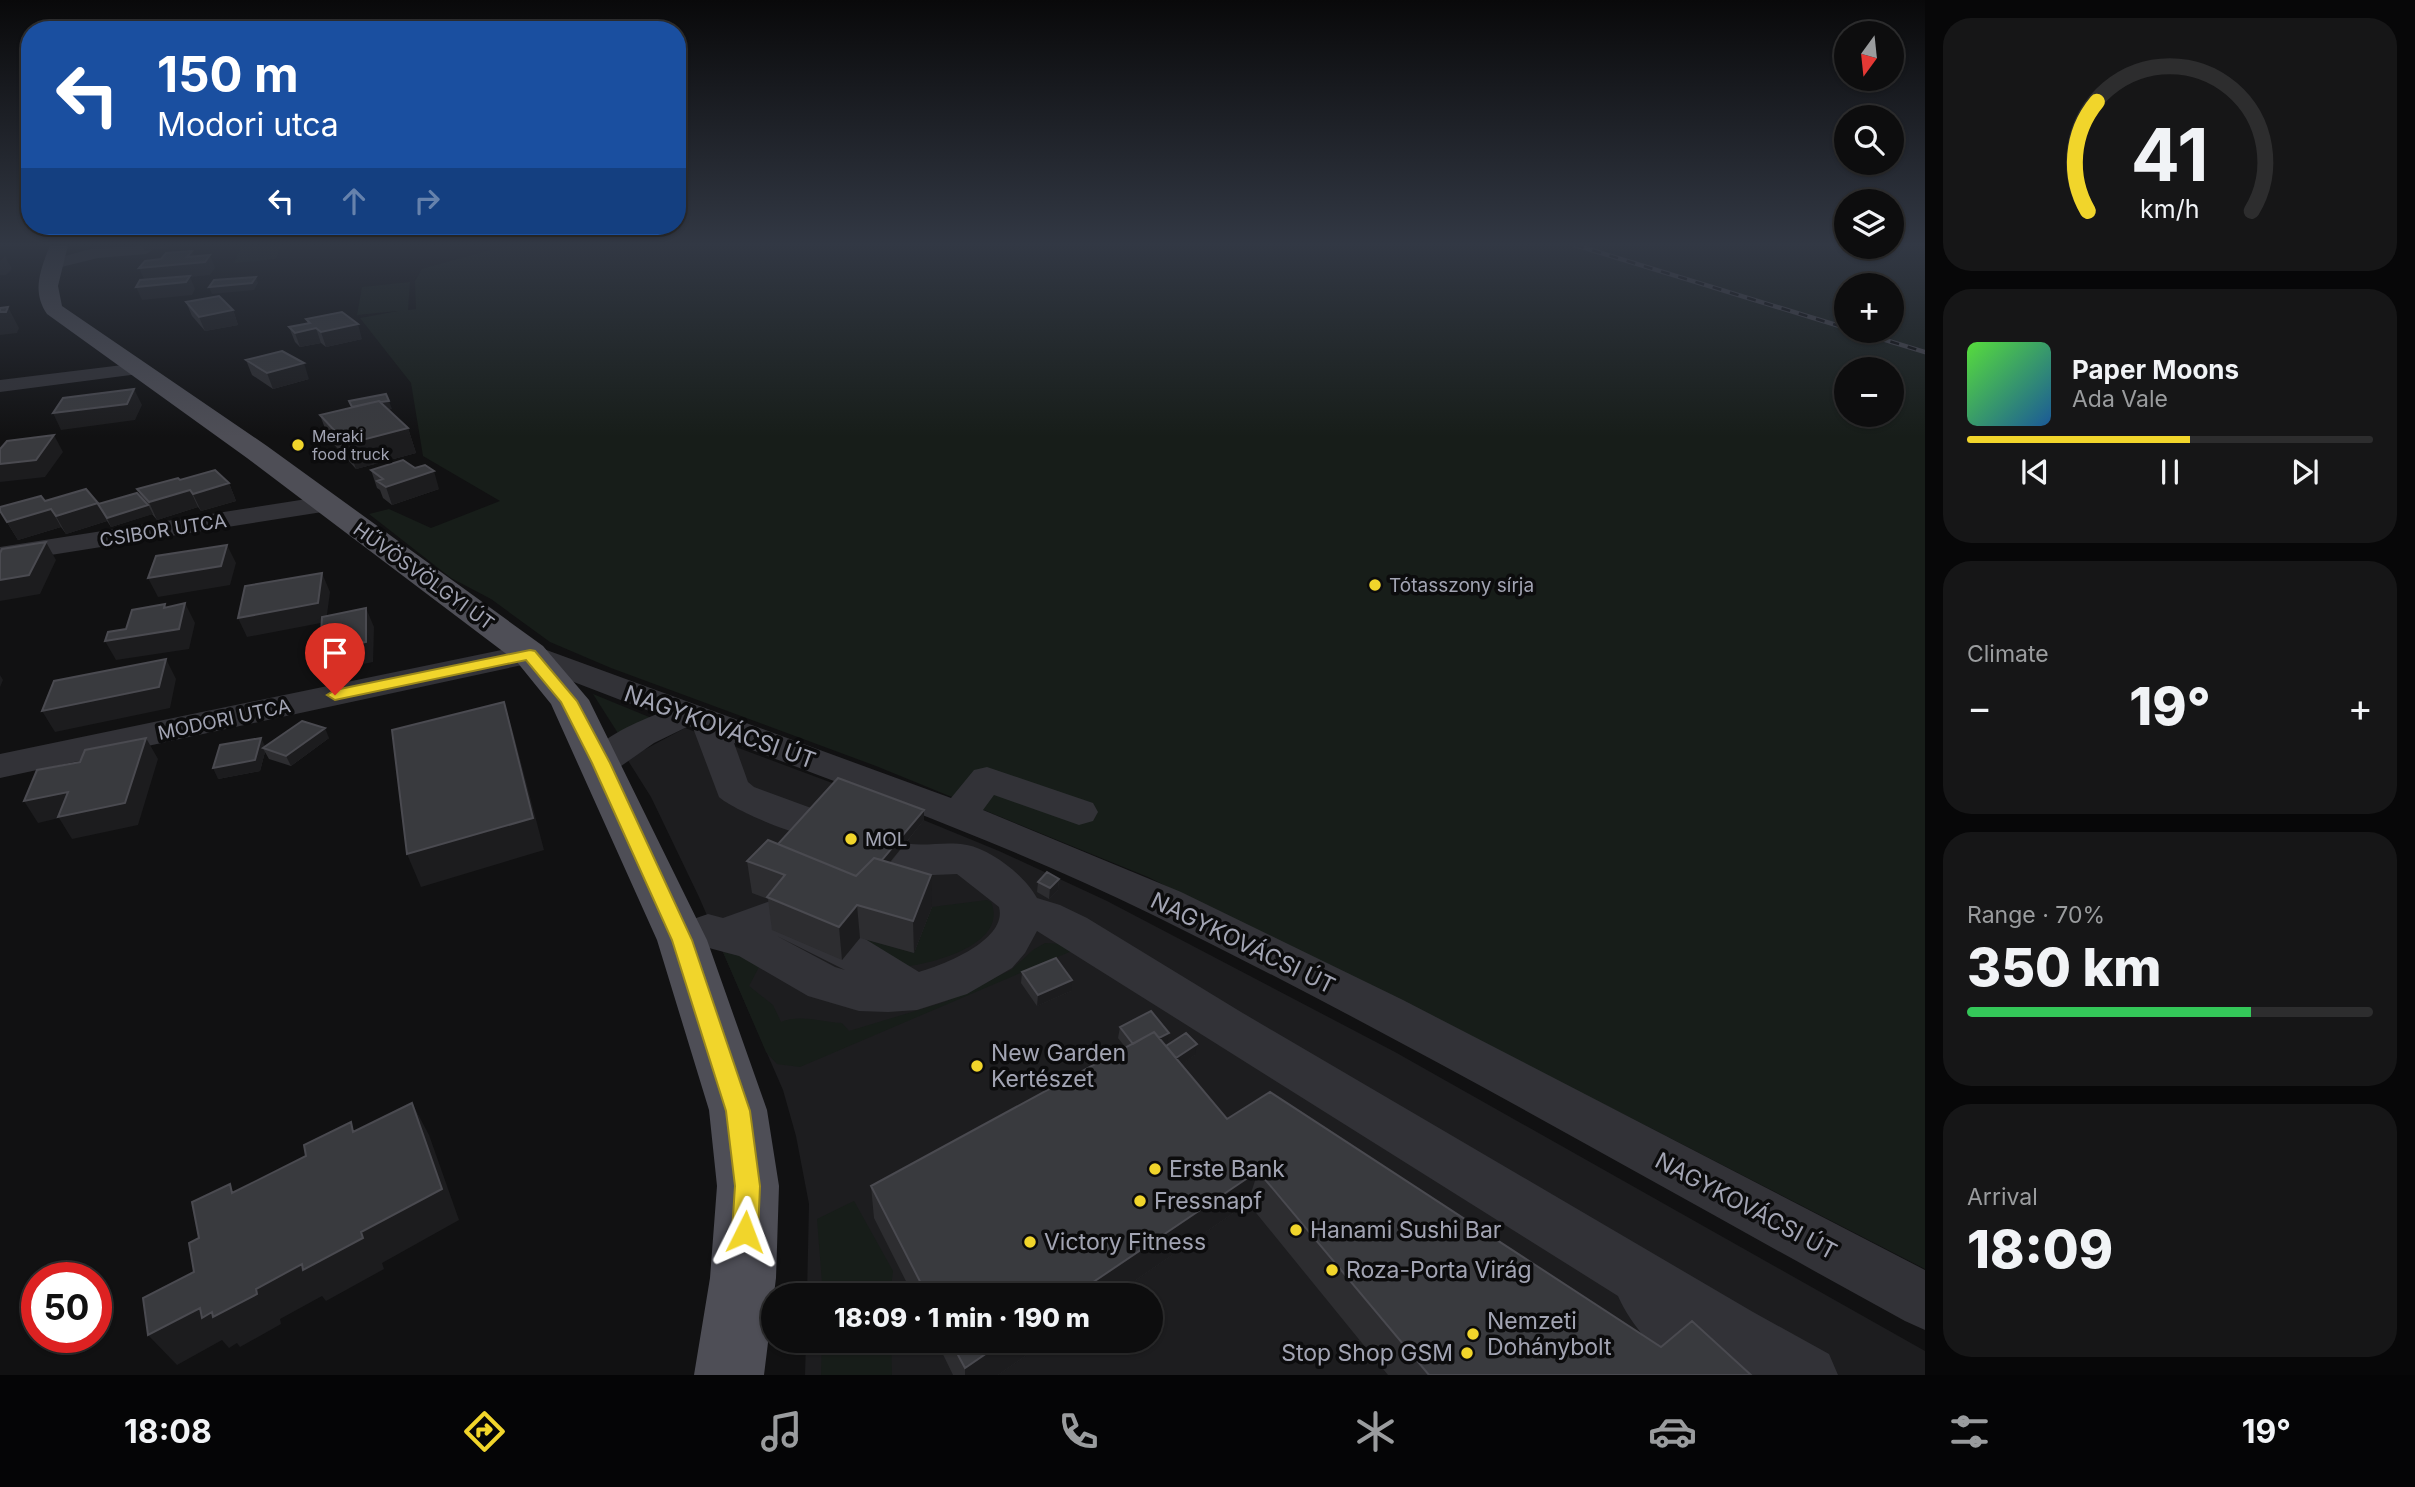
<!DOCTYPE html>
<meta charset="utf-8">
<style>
:root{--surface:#0d0d0e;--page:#161617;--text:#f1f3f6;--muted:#9a9c9e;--line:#2d2d2e;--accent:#f1d52b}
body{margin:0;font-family:Inter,sans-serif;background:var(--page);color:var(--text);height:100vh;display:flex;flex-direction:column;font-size:26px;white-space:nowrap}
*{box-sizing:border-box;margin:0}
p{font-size:23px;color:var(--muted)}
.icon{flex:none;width:38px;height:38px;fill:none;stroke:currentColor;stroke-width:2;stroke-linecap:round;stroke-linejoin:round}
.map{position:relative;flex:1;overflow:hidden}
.side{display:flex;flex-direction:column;gap:18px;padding:18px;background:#070708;width:490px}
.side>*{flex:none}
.hud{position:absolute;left:21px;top:21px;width:665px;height:214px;border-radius:28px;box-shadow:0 2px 5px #0004,0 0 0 2px var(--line);background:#1a4fa0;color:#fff;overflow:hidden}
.needle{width:46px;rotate:195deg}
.controls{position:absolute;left:1834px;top:21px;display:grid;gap:14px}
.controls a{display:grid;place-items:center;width:70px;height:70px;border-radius:50%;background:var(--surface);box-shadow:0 2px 5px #0004,0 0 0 2px var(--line);font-size:35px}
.speed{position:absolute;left:21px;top:1262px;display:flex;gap:14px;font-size:35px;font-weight:700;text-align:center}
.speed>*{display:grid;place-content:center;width:91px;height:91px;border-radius:50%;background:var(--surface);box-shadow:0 2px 5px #0004,0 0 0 2px var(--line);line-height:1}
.speed .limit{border:10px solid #d22;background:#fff;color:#111}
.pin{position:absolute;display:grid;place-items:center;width:60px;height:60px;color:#fff;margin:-72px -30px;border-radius:50% 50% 50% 0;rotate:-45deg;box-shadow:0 0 7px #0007}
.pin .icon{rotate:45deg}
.me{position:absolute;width:77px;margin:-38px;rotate:3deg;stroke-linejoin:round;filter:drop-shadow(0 0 5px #0008)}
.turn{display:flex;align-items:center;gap:24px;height:147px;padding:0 21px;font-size:32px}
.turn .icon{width:91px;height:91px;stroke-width:2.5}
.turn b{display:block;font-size:49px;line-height:60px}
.lanes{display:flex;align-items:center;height:66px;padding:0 21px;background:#0003;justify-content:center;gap:35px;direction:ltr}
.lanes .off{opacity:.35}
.big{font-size:52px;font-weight:800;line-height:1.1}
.side .card{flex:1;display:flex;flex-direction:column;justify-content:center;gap:10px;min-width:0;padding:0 24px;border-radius:28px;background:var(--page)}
.side .dial{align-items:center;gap:0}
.dial svg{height:182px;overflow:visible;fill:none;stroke:var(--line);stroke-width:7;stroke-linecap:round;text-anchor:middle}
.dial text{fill:var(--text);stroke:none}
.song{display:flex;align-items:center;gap:21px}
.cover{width:84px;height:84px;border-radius:10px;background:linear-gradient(135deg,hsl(110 70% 55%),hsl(210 70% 35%))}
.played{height:7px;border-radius:4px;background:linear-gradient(90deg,var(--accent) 55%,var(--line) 55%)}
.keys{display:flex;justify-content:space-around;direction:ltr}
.heat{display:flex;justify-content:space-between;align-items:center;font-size:38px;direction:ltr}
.charge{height:10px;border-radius:5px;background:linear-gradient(90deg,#34c759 70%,var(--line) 0)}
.trip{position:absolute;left:761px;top:1283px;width:402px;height:70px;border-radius:35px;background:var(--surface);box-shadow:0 2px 5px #0004,0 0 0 2px var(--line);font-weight:800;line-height:70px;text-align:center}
.tabs{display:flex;height:112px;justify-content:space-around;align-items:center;background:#050506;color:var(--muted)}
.tabs .icon{width:49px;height:49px}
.tabs .selected{color:var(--accent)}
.tabs b{font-size:32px;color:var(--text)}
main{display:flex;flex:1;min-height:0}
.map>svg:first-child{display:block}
.built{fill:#1d1d1f}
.green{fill:#171d19;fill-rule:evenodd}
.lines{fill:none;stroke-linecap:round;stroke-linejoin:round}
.minor{fill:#323237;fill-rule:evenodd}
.major{fill:#4e4e56;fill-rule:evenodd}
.rail-casing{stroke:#45454c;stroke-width:4.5}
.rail{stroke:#0c0c0d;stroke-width:2.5;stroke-dasharray:9;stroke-linecap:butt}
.wall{fill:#2d2d30}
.shaded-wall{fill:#1c1c1e}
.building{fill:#393a3e;stroke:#4a4a50;stroke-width:2}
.route{fill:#f1d52b;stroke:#9d8a1c;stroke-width:2}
.poi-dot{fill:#f1d52b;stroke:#0c0c0d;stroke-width:2.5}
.labels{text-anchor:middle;stroke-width:7;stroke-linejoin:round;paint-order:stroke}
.far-poi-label{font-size:16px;fill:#a2a4b3;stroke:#0c0c0d;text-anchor:start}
.street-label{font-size:19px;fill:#a2a4b3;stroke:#0c0c0d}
.poi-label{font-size:19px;fill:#a2a4b3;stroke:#0c0c0d;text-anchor:start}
.near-street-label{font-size:23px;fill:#a2a4b3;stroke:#0c0c0d}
.near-poi-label{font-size:23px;fill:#a2a4b3;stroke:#0c0c0d;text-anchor:start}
</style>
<main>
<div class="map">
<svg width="1925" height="1375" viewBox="0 0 1925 1375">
<rect width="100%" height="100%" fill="#111112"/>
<path class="built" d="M685 728 843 787 999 851 1107 901 1395 1052 1925 1351V1375H805L806 1341 1152 1340V1295H807L809 1204 796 1136 783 1090 699 897 651 797 627 759Z"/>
<path class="green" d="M242 245H281L276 259 234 263Z
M509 245H1925V1269L1633 1119 1148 877 876 766 611 668 550 642 491 599 451 578 369 514 389 509 431 528 500 501 423 456 411 383 360 318 398 311 357 315 362 287 410 282 408 310 416 309 415 281 422 269ZM1846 285H1892V331H1846ZM1846 369H1892V415H1846Z
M593 694 654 719 621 738Z
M987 900 991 902C1009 945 931 964 903 967L867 947 868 940 914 953 932 907Z
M1045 943 1062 944 1074 950 800 1067 777 1064 766 1052 723 952 754 959 759 967 749 986 773 1005 781 1022C800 1014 821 1022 842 1023L849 1031 945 1002 1011 970 1033 950Z
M854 1201 893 1271 890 1295H823L817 1219Z
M822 1341H891L892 1375H821Z"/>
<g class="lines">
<path class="minor" d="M105 245 110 247 148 245 154 249 146 254 98 258 53 269 45 264 47 261Z
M139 363 146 365 149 369 146 373 0 392V380Z
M326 496 335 498 339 504 335 510 0 563V547Z
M530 644 951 798 974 770 987 767 1093 803 1098 812 1093 821 1079 825 994 795 983 810 1181 892 1403 1000 1925 1270V1330L1905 1321C1655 1184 1408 1040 1153 915 1017 848 875 797 734 743L748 782 754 787 822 812 827 822 822 832C816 833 811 835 805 835 787 832 732 809 719 797L693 728 689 726 654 743 614 771 601 775 588 771 583 763C598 739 632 724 657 714L527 664 0 778V754Z
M895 841C922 849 942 840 967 845 992 850 1025 876 1037 898L1060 905 1087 918 1241 1012 1753 1312 1829 1354 1838 1375H1680C1657 1352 1631 1326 1618 1296L1037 931 1025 953 1012 968 967 994 917 1010 888 1012 859 1011 808 996 739 956 709 948 682 957 667 952 660 940 667 928 708 914 723 918 773 900 857 934 919 972C943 965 1008 940 999 907L957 874 910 876 881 865 875 855 881 845ZM777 936 845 970 835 967Z"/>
<path class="major" d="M50 245H68L58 286 62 306 267 446 543 646 589 700 707 940 767 1110 779 1186 776 1278 764 1375H694L710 1278 717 1186 709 1110 657 940 551 704 517 662 247 458 47 314C31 291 41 269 50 245Z"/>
<defs>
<path id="rail" d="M1575 245 1846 328
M1856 331 1925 352"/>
</defs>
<use href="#rail" class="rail-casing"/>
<use href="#rail" class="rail"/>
</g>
<path class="wall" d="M186 302 233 310 238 325 205 331 192 316Z
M306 319 362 339 326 347 321 343 300 347 295 342 289 327 308 324Z
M246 360 309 379 273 389 252 375Z
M388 409 408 428 416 453 356 469 329 439 320 415 392 409Z
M371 470 439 489 392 505 383 498 380 490 377 488Z
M180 480 229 483 236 501 201 511 198 507 157 520 152 514 111 527 107 521 66 534 61 527 18 540 0 511 45 501 98 504 142 498 137 489Z
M329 738 291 766 269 759 265 752 260 771 218 779 265 747Z
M924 820 890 863 932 907 914 953 860 938 842 960 772 930 768 899 752 893 747 861 778 844Z
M1059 879 1058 890 1049 899 1037 892 1038 882Z
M1022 972 1071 991 1037 1006 1021 983Z
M1120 1027 1167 1044 1165 1045 1166 1046 1195 1055 1181 1064 1227 1119 1661 1347 1751 1375H1388L1248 1203 1114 1295H913L874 1218 871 1186 1126 1048 1118 1038Z
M936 1340H1048L998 1375H953Z"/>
<path class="shaded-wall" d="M90 245H140L141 246 93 249Z
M142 245H183L145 251Z
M192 251 197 263 210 255 215 268 210 275 190 277 195 289 192 295 142 300 136 287 145 281 139 268 187 257Z
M5 256 12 269 6 275H0V261Z
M256 277 258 283 254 290 212 294 209 287Z
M8 307 19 328 17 333 0 335V312Z
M233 310 238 325 205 331 199 317Z
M358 324 362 339 326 347 321 332Z
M316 328 321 343 300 347 295 333Z
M304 363 309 379 273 389 267 373Z
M134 389 142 405 135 420 61 430 53 413Z
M389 401 392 409 355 416 352 408Z
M408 428 416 453 356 469 347 444Z
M54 435 63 452 45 477 0 482V464Z
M434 471 439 489 392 505 386 487Z
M229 483 236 501 201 511 193 494Z
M190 490 198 507 157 520 149 502Z
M98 503 107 521 66 534 56 516Z
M148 505 153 514 111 527 107 518Z
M51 509 61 527 18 540 7 522Z
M46 542 56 560 40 594 0 601V580Z
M227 545 236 563 230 585 158 597 148 578Z
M322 573 330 592 326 622 247 637 238 618Z
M185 603 195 623 189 649 116 660 105 641Z
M366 608 374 627 373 662 328 671 320 651Z
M166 659 176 679 170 708 55 732 42 711Z
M0 675 3 680 0 687Z
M504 702 513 732 544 850 421 887 407 854Z
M325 728 329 738 291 766 286 756Z
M146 738 158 759 138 825 72 839 59 818 38 823 24 801Z
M261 738 266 748H263L265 752 260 771 218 779 213 768Z
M924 810V820L861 898 860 887Z
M931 875 932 907 914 953 913 921Z
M1059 879 1058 890 1049 899 1050 888Z
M857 905 860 938 842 960 839 927Z
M1072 980 1071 991 1037 1006 1038 995Z
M1169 1033 1167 1044 1136 1060 1138 1049Z
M1197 1044 1195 1055 1174 1069 1176 1058Z
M412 1103 429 1135 459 1220 382 1263 384 1269 326 1301 322 1296 280 1319 281 1324 240 1347 237 1343 229 1348 222 1340 177 1365 148 1335 200 1308 361 1232Z
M1258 1171 1248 1203 1114 1295H1074Z
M1006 1340H1048L998 1375H965V1368Z"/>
<path class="building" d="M192 251 187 257 210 255 205 262 139 268 145 261 161 259 166 253Z
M190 276 186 282 136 287 140 280Z
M256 277 252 283 209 287 214 280Z
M219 296 233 310 199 317 186 302Z
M8 307 6 312H0V308Z
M342 312 358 324 321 332 316 328 295 333 289 327 310 323 306 319Z
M282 351 304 363 267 373 246 360Z
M134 389 127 404 53 413 63 398Z
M386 394 389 401 381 402 379 401 352 407 349 401Z
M379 401 408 428 347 444 320 415Z
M54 435 36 460 0 464V449L7 441Z
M403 460 415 468 425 465 434 471 386 487 377 481 383 479 371 470Z
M215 470 229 483 193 494 190 490 149 502 137 489 178 478 180 480Z
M86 489 98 503 56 516 51 509 7 522 0 511V507L41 496 45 501Z
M137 493 148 505 107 518 98 504Z
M46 542 29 575 0 580V553L2 549Z
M227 545 221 566 148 578 156 556Z
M322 573 318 603 238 618 245 586Z
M185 603 179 629 105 641 108 632 126 629 132 610 165 604 164 608Z
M366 608V642L320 651 322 617Z
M166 659 159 687 42 711 54 681Z
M504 702 533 818 407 854 392 730Z
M302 721 325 728 286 756 263 748Z
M146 738 125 803 58 817 68 792 24 801 37 770 80 762 85 750Z
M261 738 255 760 213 768 220 745Z
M838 778 924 810 882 860 874 858 856 876 778 844Z
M768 840 856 876 874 858 931 875 913 921 857 905 839 927 767 897 785 875 747 861Z
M1047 872 1059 879 1050 888 1038 882Z
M1056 958 1072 980 1038 995 1022 972Z
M1151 1011 1169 1033 1159 1038 1154 1032 1133 1044 1120 1027Z
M1154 1032 1227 1119 1270 1092 1661 1347 1692 1321 1751 1375H1429L1258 1171 1074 1295H927L871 1186Z
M1186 1033 1197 1044 1176 1058 1166 1046Z
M412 1103 442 1189 361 1232 363 1238 303 1270 302 1264 256 1289 257 1294 213 1317 212 1312 202 1318 200 1308 148 1335 143 1298 194 1272 189 1243 199 1238 192 1202 230 1184 232 1193 306 1156 304 1145 351 1122 353 1132Z
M950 1340H1006L965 1368Z"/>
<linearGradient id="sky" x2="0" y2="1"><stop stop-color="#09090a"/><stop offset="0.56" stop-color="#323844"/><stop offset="1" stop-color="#323844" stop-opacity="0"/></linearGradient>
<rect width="1925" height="437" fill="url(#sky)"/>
<path class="route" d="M530 650 535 651 577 701 610 763 692 940 750 1111 760 1186 758 1232 754 1241 745 1245 736 1241 732 1232 735 1186 726 1111 672 940 592 763 561 702 526 660 335 700 327 695 335 690Z"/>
<g class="poi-dot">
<circle cx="298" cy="445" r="7"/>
<circle cx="1375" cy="585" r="7"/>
<circle cx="851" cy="839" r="7"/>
<circle cx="977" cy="1066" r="7"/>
<circle cx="1155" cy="1169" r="7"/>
<circle cx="1140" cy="1201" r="7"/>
<circle cx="1296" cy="1230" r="7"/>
<circle cx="1030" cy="1242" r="7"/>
<circle cx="1332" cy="1270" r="7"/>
<circle cx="1473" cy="1334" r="7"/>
<circle cx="1467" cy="1353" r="7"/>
</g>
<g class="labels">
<g class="far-poi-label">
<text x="312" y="442">Meraki<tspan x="312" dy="18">food truck</tspan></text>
</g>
<g class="street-label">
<text transform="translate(163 530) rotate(-9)" y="7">CSIBOR UTCA</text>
<text transform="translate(424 576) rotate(36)" y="7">HŰVÖSVÖLGYI ÚT</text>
<text transform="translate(224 719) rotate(-12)" y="7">MODORI UTCA</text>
</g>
<g class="poi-label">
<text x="1389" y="592">Tótasszony sírja</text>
<text x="865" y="846">MOL</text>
</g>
<g class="near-street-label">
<text transform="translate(720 727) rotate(20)" y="8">NAGYKOVÁCSI ÚT</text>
<text transform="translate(1243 943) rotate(26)" y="8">NAGYKOVÁCSI ÚT</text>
<text transform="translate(1746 1206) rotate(28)" y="8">NAGYKOVÁCSI ÚT</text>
</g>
<g class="near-poi-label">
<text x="991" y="1061">New Garden<tspan x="991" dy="26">Kertészet</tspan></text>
<text x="1169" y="1177">Erste Bank</text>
<text x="1154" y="1209">Fressnapf</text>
<text x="1310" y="1238">Hanami Sushi Bar</text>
<text x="1044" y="1250">Victory Fitness</text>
<text x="1346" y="1278">Roza-Porta Virág</text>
<text x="1487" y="1329">Nemzeti<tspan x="1487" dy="26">Dohánybolt</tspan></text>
<text x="1453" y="1361" text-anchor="end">Stop Shop GSM</text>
</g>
</g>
</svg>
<div class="controls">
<a><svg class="needle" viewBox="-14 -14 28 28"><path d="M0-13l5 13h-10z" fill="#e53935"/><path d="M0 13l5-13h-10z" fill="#9a9c9e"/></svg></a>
<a><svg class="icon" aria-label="search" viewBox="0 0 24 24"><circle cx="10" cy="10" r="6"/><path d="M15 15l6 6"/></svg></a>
<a><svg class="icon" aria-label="layers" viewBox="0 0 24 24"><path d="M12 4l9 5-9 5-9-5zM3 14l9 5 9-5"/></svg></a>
<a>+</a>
<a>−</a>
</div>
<div class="speed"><div class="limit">50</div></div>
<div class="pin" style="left:335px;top:695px;background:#d93025"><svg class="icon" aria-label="arrive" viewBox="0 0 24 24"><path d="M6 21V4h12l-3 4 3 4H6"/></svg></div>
<svg class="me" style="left:745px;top:1232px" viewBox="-20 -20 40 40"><path d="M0-17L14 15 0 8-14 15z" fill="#f1d52b" stroke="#fff" stroke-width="4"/></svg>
<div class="trip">18:09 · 1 min · 190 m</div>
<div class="hud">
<div class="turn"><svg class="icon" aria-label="left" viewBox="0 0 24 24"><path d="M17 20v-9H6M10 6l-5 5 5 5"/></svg><div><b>150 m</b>Modori utca</div></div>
<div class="lanes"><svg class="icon" aria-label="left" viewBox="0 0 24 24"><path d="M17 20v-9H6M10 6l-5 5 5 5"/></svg><svg class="icon off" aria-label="ahead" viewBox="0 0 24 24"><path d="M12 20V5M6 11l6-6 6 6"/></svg><svg class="icon off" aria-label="right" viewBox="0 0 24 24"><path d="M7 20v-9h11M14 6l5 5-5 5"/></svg></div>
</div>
</div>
<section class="side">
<div class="card dial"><svg viewBox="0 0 100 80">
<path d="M14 69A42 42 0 1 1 86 69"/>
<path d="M14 69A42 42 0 0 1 18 21" stroke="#f1d52b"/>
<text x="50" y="56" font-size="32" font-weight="700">41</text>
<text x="50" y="72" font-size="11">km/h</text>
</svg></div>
<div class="card">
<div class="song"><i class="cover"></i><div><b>Paper Moons</b><p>Ada Vale</p></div></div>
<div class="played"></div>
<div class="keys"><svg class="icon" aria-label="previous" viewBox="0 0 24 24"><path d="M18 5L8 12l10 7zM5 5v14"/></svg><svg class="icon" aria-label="pause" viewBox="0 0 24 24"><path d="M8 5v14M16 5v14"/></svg><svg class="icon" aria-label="next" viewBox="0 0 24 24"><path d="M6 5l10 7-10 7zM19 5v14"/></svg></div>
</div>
<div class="card"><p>Climate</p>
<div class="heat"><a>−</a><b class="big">19°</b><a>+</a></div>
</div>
<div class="card"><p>Range · 70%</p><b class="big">350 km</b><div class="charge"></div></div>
<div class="card"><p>Arrival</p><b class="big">18:09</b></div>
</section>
</main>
<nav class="tabs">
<b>18:08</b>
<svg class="icon selected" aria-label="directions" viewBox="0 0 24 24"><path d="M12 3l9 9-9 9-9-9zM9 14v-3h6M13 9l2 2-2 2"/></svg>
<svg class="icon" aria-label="music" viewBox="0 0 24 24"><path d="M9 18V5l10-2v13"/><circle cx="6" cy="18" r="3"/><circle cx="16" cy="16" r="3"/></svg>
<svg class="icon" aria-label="phone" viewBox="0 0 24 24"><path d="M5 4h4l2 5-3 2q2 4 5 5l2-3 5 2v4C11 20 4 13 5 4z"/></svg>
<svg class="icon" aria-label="climate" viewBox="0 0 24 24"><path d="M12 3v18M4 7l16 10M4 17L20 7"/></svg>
<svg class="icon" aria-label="car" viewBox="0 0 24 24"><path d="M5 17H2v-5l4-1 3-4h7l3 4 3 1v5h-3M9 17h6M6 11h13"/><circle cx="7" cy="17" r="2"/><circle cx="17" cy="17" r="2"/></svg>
<svg class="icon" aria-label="filters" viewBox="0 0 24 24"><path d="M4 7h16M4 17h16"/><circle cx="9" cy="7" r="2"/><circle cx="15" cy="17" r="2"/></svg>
<b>19°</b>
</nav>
